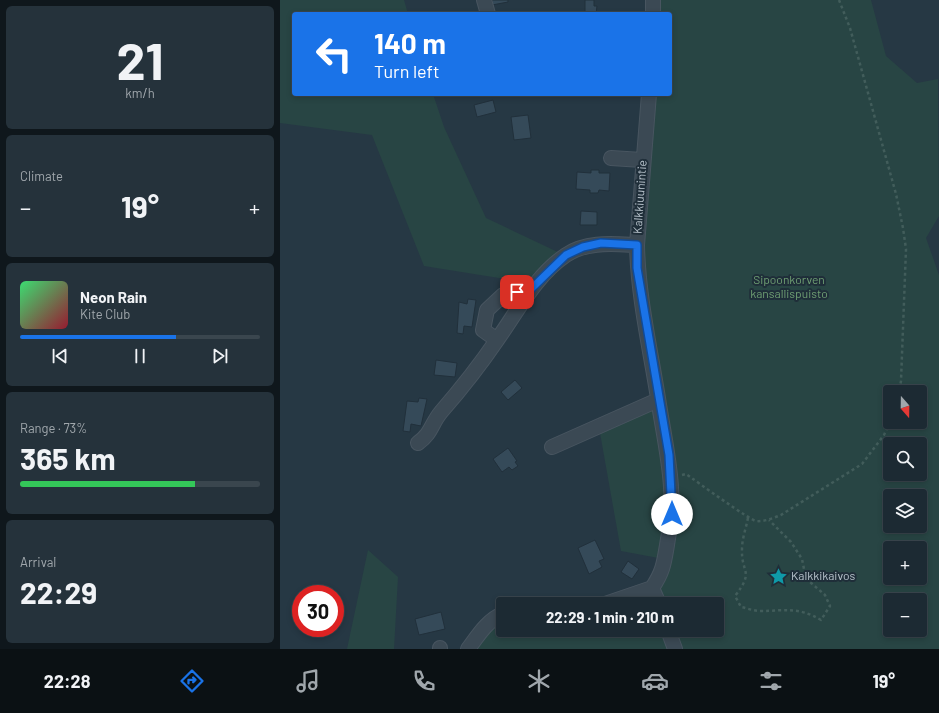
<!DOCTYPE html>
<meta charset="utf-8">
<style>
:root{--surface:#1c2a33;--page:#25323b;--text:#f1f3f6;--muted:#a0a7ac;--line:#3a464e;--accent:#1a73e8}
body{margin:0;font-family:Barlow,sans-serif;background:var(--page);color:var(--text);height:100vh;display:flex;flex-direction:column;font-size:15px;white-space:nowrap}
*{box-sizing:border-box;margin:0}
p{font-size:13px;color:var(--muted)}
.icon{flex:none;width:22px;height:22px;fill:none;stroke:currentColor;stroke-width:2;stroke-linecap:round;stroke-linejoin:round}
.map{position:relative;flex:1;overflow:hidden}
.panel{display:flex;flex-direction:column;gap:6px;padding:6px;background:#0f171c;width:280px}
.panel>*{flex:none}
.banner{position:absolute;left:12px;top:12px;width:380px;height:84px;border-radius:4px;box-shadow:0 2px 6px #0003,0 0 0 1px var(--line);background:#1a73e8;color:#fff;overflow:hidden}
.needle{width:26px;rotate:160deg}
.buttons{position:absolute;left:603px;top:385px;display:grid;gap:8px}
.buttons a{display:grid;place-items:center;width:44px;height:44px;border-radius:4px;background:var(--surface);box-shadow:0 2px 6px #0003,0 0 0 1px var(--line);font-size:20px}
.speed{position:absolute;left:12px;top:585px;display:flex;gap:8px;font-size:20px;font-weight:700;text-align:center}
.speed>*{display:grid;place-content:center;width:52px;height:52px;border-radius:50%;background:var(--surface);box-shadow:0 2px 6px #0003,0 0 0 1px var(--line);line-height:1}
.speed .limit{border:6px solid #d22;background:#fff;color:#111}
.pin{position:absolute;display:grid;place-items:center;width:34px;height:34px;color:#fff;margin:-17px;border-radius:8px;box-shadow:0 2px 6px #0006}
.me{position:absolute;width:44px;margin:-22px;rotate:0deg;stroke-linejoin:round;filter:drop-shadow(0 0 3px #0008)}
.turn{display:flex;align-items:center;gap:14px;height:84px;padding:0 16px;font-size:18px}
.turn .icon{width:52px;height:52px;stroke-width:2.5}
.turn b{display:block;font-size:28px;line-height:34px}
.big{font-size:30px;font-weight:700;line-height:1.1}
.panel .widget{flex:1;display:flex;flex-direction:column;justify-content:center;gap:6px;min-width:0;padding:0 14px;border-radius:6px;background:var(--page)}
.panel .dial{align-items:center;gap:0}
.dial b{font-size:52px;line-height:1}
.song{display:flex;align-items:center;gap:12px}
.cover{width:48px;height:48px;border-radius:6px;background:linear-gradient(135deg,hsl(140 70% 55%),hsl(350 70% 35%))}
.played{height:4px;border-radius:2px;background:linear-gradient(90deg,var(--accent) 65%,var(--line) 65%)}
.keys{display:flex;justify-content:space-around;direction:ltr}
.heat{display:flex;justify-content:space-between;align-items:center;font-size:22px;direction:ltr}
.charge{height:6px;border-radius:3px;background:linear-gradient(90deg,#34c759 73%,var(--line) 0)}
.trip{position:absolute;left:216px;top:597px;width:228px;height:40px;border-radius:4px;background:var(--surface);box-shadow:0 2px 6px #0003,0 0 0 1px var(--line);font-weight:700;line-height:40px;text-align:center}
.tab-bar{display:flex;height:64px;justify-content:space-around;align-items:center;background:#0b1114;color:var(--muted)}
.tab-bar .icon{width:28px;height:28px}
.tab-bar .on{color:var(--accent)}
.tab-bar b{font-size:18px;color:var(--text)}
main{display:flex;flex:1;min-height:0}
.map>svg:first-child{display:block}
.green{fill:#284544;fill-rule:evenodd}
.building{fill:#354a59;stroke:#21303b}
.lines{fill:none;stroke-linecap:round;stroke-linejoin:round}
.minor-casing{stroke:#485560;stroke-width:16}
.path{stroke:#425d5b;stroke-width:2.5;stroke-dasharray:3 3;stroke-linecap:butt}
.minor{stroke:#3b4954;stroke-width:14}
.route-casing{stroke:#114b97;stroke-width:10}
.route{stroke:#1a73e8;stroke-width:7}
.labels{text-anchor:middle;stroke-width:4;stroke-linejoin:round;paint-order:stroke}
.street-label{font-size:12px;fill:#b9c4cd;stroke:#1f2e39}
.park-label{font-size:12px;fill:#6f9f73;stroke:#1f2e39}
.poi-label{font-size:12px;fill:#b9c4cd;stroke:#1f2e39;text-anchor:start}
</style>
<main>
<section class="panel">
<div class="widget dial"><b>21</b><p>km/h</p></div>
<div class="widget"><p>Climate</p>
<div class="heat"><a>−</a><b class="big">19°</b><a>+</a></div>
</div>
<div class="widget">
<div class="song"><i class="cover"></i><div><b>Neon Rain</b><p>Kite Club</p></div></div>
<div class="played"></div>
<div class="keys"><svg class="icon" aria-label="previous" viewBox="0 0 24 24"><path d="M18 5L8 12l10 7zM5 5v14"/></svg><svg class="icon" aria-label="pause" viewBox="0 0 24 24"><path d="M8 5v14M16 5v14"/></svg><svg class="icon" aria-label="next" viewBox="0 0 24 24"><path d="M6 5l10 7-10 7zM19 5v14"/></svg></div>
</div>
<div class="widget"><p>Range · 73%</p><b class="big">365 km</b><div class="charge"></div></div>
<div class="widget"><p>Arrival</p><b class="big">22:29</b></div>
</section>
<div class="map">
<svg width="659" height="649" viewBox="0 0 659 649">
<rect width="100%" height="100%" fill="#263844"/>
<path class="green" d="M0 0H124L128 14H14V94H153L164 127 206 218 282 254 251 283 144 266 92 135 0 123Z
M373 0H591L606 56 637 83 658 79 659 216 646 238 659 275V649H193L223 618V630H437V604H345L378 590 389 560 341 551 320 433 379 406 355 245 365 94H390V14H371ZM610 392H640V422H610ZM610 444H640V474H610ZM610 496H640V526H610ZM610 548H640V578H610ZM610 600H640V630H610Z
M88 550 118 577 114 649H67Z"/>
<path class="building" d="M212 0H228V2L212 5Z
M305 0H314V6H317L316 14 305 12Z
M213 100 216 112 197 117 194 105Z
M248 115 251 138 234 140 231 117Z
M311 170H319V173H330L329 191 319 190 318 193H310V190L296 189 297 172 311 173Z
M301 211 317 212V225H300Z
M188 299 196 300 192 327 184 326 183 334 177 333 179 302 187 304Z
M156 360 177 363 175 377 154 375Z
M235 380 242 388 228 400 221 392Z
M139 398 147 399 141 426 131 424 130 432 123 431 127 401 138 402Z
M228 448 237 461 235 462 238 466 232 470 229 467 222 472 213 459Z
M315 540 324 559 319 561 322 567 309 574 298 548Z
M348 561 359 569 352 579 341 572Z
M161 612 165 629 139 635 135 619Z"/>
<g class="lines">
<defs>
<path id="minor" d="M204 0 208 14
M373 14V0
M369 94 357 245C358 296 370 348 378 398 386 451 398 491 387 545 384 563 383 572 372 588
M331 158 362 160
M217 340 203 330 207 310 223 295 251 289
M138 443C152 433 151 424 161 412 181 389 200 365 217 340 238 311 255 276 286 255 307 241 333 244 357 245
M272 447 378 400
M372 588 379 604
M325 604 372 588
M388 630 395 649
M160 648V649
M188 649C197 637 208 619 223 614"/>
</defs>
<use href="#minor" class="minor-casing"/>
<path class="path" d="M559 0 570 28 616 194 623 228 626 249 621 381 619 392
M402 475 406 474C416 481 471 521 476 521 484 522 493 518 501 515L582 464 604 435 610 422
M468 518C466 528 462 539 462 549 461 574 475 570 455 596L461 607C467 608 473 611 480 611 505 611 517 606 541 620L550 606 545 595 530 582 524 569 522 559 511 542 489 520"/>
<use href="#minor" class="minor"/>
</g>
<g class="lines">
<defs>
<path id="route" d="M237 292 251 289 286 255 303 247 321 243 357 245V268L389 455 392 514"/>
</defs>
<use href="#route" class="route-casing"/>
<use href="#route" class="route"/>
</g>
<defs>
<symbol id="sight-bare" viewBox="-9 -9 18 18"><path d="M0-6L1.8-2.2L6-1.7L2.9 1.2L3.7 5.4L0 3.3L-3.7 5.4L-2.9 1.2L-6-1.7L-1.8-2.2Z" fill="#0f9aa8" stroke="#1f2e39" stroke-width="2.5" paint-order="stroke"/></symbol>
</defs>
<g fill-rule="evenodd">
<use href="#sight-bare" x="486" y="564" width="25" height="25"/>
</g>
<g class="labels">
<g class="street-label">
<text transform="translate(360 197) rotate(-86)" y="4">Kalkkiuunintie</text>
</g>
<g class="park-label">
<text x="509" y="284">Sipoonkorven<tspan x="509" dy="14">kansallispuisto</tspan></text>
</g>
<g class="poi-label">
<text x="511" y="580">Kalkkikaivos</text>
</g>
</g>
</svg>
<div class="buttons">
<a><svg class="needle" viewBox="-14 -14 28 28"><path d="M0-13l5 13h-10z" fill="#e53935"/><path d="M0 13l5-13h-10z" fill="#a0a7ac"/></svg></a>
<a><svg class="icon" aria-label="search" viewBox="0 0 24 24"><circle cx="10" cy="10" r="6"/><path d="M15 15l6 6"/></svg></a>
<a><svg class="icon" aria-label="layers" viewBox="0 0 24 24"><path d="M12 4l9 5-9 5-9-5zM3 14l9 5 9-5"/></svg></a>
<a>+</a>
<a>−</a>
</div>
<div class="speed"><div class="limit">30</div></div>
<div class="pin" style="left:237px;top:292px;background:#d93025"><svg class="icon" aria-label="arrive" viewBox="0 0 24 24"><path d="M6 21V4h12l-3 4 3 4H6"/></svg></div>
<svg class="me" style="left:392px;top:514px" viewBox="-20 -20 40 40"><circle r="19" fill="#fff"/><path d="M0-13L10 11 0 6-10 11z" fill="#1a73e8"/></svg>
<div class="trip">22:29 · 1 min · 210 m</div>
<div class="banner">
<div class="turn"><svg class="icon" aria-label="left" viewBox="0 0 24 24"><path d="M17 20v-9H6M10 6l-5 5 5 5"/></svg><div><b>140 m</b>Turn left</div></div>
</div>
</div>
</main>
<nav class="tab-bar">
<b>22:28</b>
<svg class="icon on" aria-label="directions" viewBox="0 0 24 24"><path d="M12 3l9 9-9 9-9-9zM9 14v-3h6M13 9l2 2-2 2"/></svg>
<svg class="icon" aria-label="music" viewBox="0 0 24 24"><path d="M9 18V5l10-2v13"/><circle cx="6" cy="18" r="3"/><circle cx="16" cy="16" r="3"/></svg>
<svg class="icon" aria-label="phone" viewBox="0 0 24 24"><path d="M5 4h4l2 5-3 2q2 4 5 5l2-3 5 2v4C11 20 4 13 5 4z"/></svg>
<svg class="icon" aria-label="climate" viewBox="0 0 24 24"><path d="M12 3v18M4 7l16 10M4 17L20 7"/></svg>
<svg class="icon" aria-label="car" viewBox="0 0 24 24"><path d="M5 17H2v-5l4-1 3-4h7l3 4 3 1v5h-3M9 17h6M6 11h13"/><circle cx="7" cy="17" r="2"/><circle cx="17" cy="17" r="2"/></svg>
<svg class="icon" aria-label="filters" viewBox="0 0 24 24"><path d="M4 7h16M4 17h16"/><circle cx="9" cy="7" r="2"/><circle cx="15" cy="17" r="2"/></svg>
<b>19°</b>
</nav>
